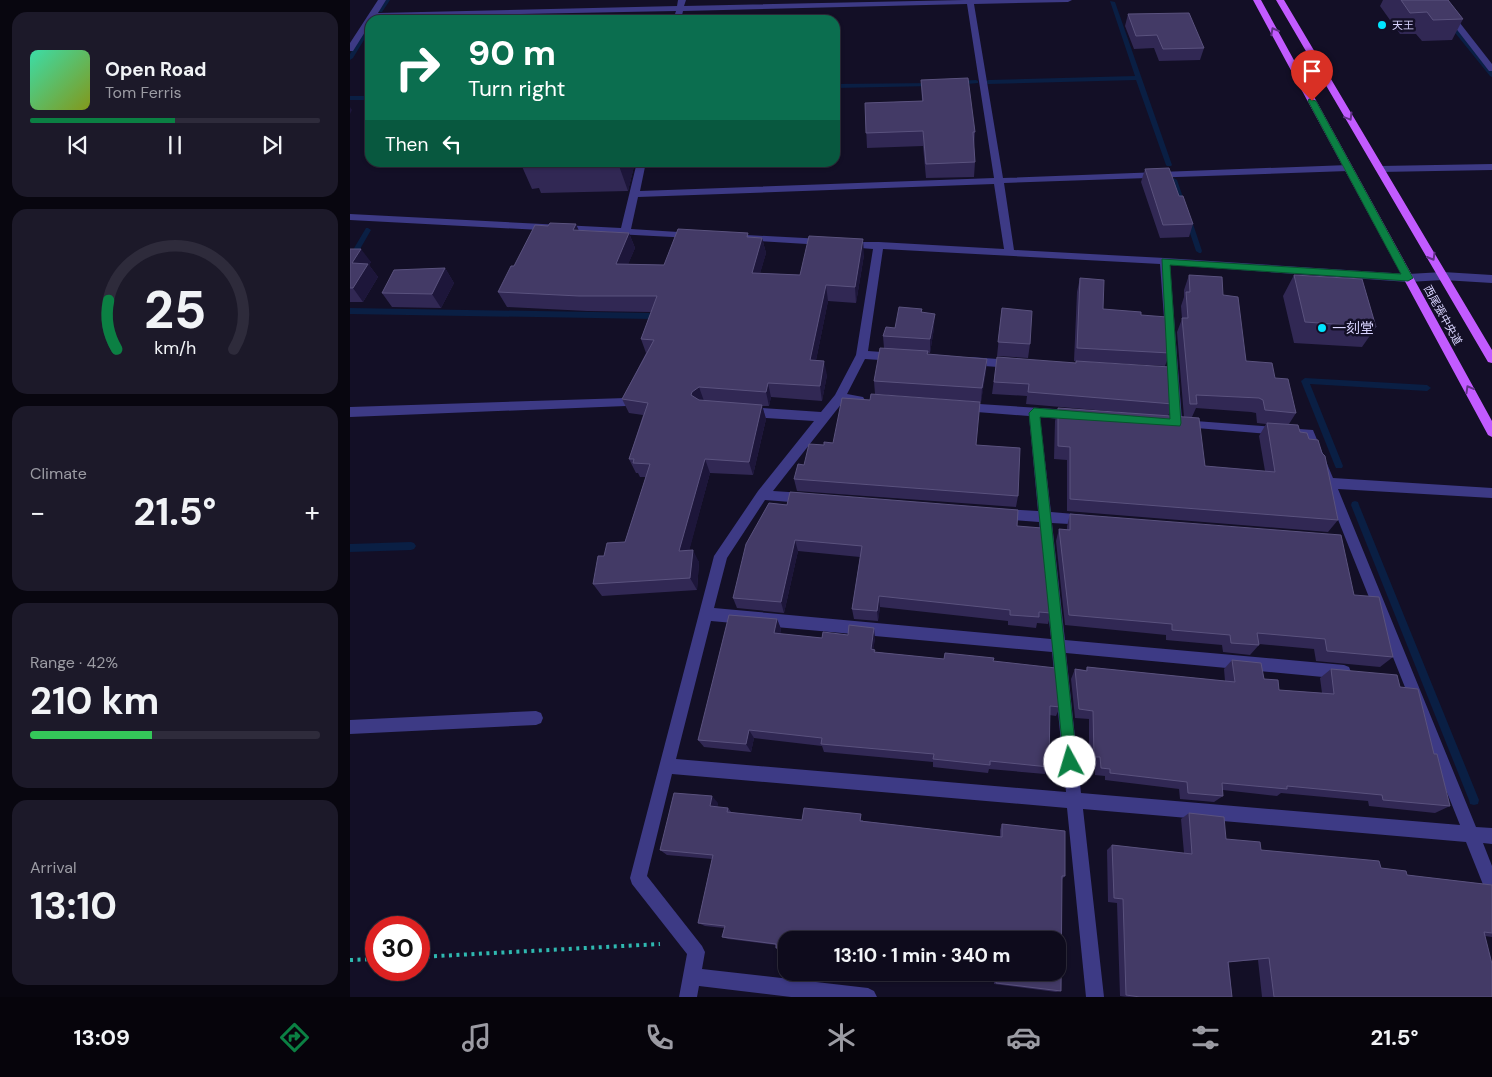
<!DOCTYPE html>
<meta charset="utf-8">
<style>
:root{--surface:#0e0b1c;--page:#1c1929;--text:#f1f3f6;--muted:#9b9ba3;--line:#2e2b3b;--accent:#0b8043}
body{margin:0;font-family:"DM Sans","Noto Sans JP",sans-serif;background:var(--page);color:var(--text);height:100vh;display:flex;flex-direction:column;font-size:19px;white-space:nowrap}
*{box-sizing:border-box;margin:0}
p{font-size:16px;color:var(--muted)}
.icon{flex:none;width:28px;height:28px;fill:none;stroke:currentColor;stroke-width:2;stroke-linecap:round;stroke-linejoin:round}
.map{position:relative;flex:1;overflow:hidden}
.panel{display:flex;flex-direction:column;gap:12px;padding:12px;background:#08060f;width:350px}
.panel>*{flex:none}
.hud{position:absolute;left:15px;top:15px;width:475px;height:152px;border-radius:15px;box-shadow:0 1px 4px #0004,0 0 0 1px var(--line);background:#0b6e4f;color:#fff;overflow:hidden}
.speed{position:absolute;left:15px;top:916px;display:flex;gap:10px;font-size:25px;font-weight:700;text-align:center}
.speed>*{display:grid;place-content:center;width:65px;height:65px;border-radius:50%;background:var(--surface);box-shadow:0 1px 4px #0004,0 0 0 1px var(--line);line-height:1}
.speed .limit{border:8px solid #d22;background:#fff;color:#111}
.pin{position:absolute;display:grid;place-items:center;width:42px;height:42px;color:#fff;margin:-51px -21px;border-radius:50% 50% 50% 0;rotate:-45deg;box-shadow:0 0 5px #0007}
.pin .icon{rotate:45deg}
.me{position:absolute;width:55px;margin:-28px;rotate:354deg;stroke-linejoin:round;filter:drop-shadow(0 0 4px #0008)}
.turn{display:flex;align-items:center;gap:18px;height:105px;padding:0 20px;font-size:22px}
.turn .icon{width:65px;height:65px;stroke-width:2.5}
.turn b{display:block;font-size:35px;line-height:42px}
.then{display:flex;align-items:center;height:48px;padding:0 20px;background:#0003;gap:10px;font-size:19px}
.big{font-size:38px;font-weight:700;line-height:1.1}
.panel .widget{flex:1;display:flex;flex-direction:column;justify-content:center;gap:8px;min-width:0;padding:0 18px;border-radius:15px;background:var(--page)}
.panel .dial{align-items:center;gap:0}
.dial svg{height:130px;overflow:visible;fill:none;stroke:var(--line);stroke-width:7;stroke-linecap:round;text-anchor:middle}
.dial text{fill:var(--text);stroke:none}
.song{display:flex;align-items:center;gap:15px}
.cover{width:60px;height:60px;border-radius:8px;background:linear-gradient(135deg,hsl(160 70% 55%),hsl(70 70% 35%))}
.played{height:5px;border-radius:2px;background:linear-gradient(90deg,var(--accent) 50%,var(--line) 50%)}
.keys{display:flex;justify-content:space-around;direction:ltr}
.heat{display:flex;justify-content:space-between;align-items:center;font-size:28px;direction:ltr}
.charge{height:8px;border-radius:4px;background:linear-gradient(90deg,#34c759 42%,var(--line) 0)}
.trip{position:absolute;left:428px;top:931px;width:288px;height:50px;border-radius:15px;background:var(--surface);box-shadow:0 1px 4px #0004,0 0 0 1px var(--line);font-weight:700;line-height:50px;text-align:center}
.menu{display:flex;height:80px;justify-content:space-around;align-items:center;background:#06040b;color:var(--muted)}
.menu .icon{width:35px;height:35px}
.menu .on{color:var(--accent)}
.menu b{font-size:22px;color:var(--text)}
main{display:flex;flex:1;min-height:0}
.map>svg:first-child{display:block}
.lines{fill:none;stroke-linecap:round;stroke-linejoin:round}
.stream{fill:#0a1f44;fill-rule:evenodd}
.path{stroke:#2fb8b0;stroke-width:4;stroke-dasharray:3 4.5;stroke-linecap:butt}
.minor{fill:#3d3a85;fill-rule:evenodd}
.major{fill:#c25bff;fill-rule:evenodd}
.wall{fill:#312854;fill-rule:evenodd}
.shaded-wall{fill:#1d163a}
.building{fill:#433a66;stroke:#5a527e}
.oneway{stroke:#623188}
.route{fill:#0b8043;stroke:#07532c}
.poi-dot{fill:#00e5ff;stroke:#130f26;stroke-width:2}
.labels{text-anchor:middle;stroke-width:5;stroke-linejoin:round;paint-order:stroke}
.far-poi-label{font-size:11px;fill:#d9d4ff;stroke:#130f26;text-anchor:start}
.far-street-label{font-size:11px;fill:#d9d4ff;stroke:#130f26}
.poi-label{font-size:14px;fill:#d9d4ff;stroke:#130f26;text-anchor:start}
</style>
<main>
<section class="panel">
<div class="widget">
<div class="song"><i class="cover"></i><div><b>Open Road</b><p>Tom Ferris</p></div></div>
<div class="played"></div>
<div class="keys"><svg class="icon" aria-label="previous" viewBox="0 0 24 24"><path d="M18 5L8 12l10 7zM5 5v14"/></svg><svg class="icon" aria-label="pause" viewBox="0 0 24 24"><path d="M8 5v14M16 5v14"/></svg><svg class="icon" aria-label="next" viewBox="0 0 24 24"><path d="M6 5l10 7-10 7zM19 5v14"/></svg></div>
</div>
<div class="widget dial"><svg viewBox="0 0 100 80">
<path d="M14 69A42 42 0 1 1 86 69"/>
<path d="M14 69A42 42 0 0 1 9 39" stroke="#0b8043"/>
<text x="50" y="56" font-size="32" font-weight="700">25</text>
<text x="50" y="72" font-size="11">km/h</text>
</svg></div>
<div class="widget"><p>Climate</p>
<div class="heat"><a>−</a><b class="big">21.5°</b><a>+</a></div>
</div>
<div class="widget"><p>Range · 42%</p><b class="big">210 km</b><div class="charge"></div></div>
<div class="widget"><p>Arrival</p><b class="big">13:10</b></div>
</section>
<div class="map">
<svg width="1142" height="997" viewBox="0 0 1142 997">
<rect width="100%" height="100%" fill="#130f26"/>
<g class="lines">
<path class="stream" d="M34 0H40L32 12H28L27 11Z
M760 1 765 2 822 165 821 166H817L816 165 786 80 638 84 635 82 638 80 785 76Z
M1098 22H1102L1142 71V77L1140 76 1098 24Z
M20 24V30L3 58 0 60V54L17 26Z
M626 80 628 81V83L606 85 603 83 606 81Z
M585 83V85L583 86 485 88V84Z
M0 96H20V100H0Z
M824 178 827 180 836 206 835 208H831L830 206 821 180Z
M836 216H838L841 218 852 251 851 253H849L846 251 835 218Z
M16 228H18L21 230 2 263H0V255Z
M0 308 301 313 305 316 301 319 0 314Z
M955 378 1077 385 1081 388 1077 391 960 384 993 466 992 468H986L985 466 951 381Z
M1005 501 1008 502 1009 505 1129 800 1128 804 1124 805 1120 804 1119 800 1001 505 1002 502Z
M61 542 64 543 66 546 64 549 61 550 0 552V544Z"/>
<path class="path" d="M69 957 310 944
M0 960 26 959"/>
<path class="minor" d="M28 0H36L28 13 327 6 328 0H336L334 6 614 0H722L718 2 624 4 653 178 998 165 1003 168 998 171 654 183 664 250 815 258 1058 274 1093 272 1142 275V283L1093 280 1058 282 820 265 832 420 963 430 983 478 1142 488V498L988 489 1126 827 1142 828V844L1133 843 1142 866V894L1136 892 1116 842 733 809 754 997H736L717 808 322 774 297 876 352 946 355 952 352 969 518 988 524 991 527 997H441L349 986 347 997H329L337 954 282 884 280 878 364 556 408 491 464 421 399 417 393 412 399 407 471 412 485 395 506 355 523 249 498 247 494 246V242H529L654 249 644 184 288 197 281 229 344 233V237L341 238 0 220V214L271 228 287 162H296L290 191 644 178 617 4 333 11 331 20H323L326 11 25 17 20 20V24L3 51H0V43ZM533 249 810 264 822 426 955 437 1110 825 731 793 716 653 994 679 999 677 1001 672 999 667 994 665 715 640 702 523 736 525 740 524 742 520 740 516 736 515 701 512 690 417 721 420 727 415 721 410 614 403 608 407 614 411 679 416 688 511 651 509 647 510 645 514 647 518 651 519 689 522 701 639 364 608 377 558 415 500 454 503 458 502 460 498 458 494 454 493 423 491 492 403H513L515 400 513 397 497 394 515 359 545 361 551 357 545 353 518 351ZM361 621 702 652 716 792 326 759Z
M1084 0H1092L1142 64V71H1139Z
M1142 164V170L1030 172 1025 169 1030 166Z
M396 235 473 239 478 242 473 245 393 240 391 238Z
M620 357 662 360 668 364 662 368 620 365 614 361Z
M276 398 282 402 276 406 0 417V407Z
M186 711 191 713 193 718 191 723 186 725 0 734V720Z"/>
<path class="major" d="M903 0H911L1142 421V437L1138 435Z
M926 0H934L1142 350V363L1138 362Z"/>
</g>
<path class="wall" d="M1033 0H1098L1113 19 1102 40 1072 41 1066 34H1050L1030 6Z
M778 14 854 48 850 60 809 61 804 48 784 49 775 26Z
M571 80 625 132 624 147 625 162 624 177 576 178 573 146 517 148 515 103 572 101Z
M170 162H285L278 191 191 193 189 188 182 189Z
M795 169 829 196 843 224 839 237 810 238 791 182Z
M229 230 279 233 285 248 278 264 314 265 399 237 412 238 416 253 410 273 450 275 514 255 506 303 478 301 466 360 477 375 472 401 421 397 419 406H412L416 419 403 475 360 473 339 550 349 562 347 590 252 596 243 584 254 556 275 542 296 477H290L288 473H286L279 459 293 415 279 413 272 399 296 353 291 339 301 312 237 311 157 307 148 292 164 266Z
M0 249 21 262 19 265 28 277 13 302H0Z
M95 268 104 283 91 308 42 307 32 293Z
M839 275 873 295 896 361 925 378 946 413 939 424 959 439 988 520 978 532 717 511V460L704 459 705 421 708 408 792 414 676 404 677 396 642 394 647 357 823 404 818 416 834 417 827 332 832 319 831 306 834 297V290ZM846 408 901 412 906 413 907 423 916 424 909 436 915 471 855 466 842 417Z
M944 275 1026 327 1012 347 944 343 933 296Z
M730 278 753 309 791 315 820 353 815 366 724 361 727 292Z
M652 308 680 344 678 358 647 356Z
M572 309V312L584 328 580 353H578V354L637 359 631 402 525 394 524 381 534 348 533 336Z
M483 443 626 445 668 496 666 507 447 491 444 479 454 465Z
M419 503 667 526 701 613 698 624 687 623 686 628 658 625V621L530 607 528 621 504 619 502 609 510 557 448 551 434 613 387 608 383 598Z
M720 514 1004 595 1043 657 1030 667 966 661 964 649 909 644V645L900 655 873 652 872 645 816 640V635L715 625 706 541 709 529 717 530V526Z
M427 619 431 629 430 634 472 638H525L523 650 525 652 594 659 643 661 710 707 706 716 699 715V767L695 774 639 769 638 773 583 767V762L474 752 472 746 404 738 401 752 354 747 348 740Z
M882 660 914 679 929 690 972 693 970 678 981 669 1050 687 1084 754 1100 806 1085 813 1019 806 1018 801 931 793 927 796 873 790V796L864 802 830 799 829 789 755 780V776L745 775V764H739V719L725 718 721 679 725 669 736 670 737 667 875 681 874 669Z
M368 803 367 807 378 808 382 813 452 820H513V821L650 837V830L652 824 715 876 712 879 711 991 706 992 644 984V974L634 972H706L436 940V950H430L426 948V945L378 939 372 937 374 928 355 926 348 923 362 859 317 855 310 850Z
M839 813 876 839 911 850 1031 868 1057 875 1142 885V937L1135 936 1142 997H912L908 960 879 962 882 997H778L770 996 767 903 758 902 757 850 762 845 834 853 831 819Z"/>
<path class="shaded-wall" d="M0 107 2 110 0 114Z
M268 162H285L278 191 268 163Z
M226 224 233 240 223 230Z
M279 233 285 248 272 279 266 264Z
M412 238 416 253 406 288 402 273Z
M513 239 514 255 506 303 505 287Z
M11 249 21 262 19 265 28 277 13 302 3 288 2 263Z
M95 268 104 283 91 308 82 294Z
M476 285 478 301 463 375 460 360Z
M585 314 584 328 580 353V339Z
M637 359 636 373 631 402 632 388Z
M474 361 477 375 472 401 470 386Z
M418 383 421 397 419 406 416 392Z
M349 387 354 401 347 407 341 395 342 392Z
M412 405 416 419 403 475 399 462Z
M355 459 360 473 336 563 329 551Z
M445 540 448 551 434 613 431 602Z
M343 550 349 562 347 590 340 578Z
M529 596 530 607 528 621 527 611Z
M427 619 431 629 428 643 424 633Z
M524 628 525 638 522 659 521 649Z
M399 730 404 738 401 752 396 744Z
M362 796 368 803 366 812 360 806Z"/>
<path class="building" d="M1051 0H1098L1113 19 1083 20 1077 12 1060 13Z
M839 13 854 48 813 49 807 35 786 36 778 14Z
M618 78 625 132H623L625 162 576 164 573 131 516 133 515 103 573 101 571 80Z
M179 162H268L178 165Z
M819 168 829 196H833L843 224 813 225 795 169Z
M200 223 226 224 223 230 279 233 266 264 314 265 328 229 398 233 397 237 412 238 402 273 450 275 459 236 513 239 505 287 476 285 460 360 474 361 470 386 418 383 416 392 349 387 342 392 341 395 349 400 412 405 399 462 355 459 329 551 343 550 340 578 243 584 248 556H254L257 543 275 542 300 464 283 463 284 459H279L298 403 272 399 304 340 291 339 307 296H229L148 292 161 266H164L185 225 198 226Z
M0 249H11L2 263 18 264 3 288H0Z
M95 268 82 294 32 293 44 270Z
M839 275 872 277 873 295 888 297 896 361 922 363 925 378 938 379 946 413 915 410 913 400 909 398 846 395 847 404H840L832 318H838L836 292H840Z
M944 275 1012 279 1026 327 955 322Z
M730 278 754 280 753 309 791 312V315L817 317 820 353 727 348Z
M549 307 572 309 571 312 585 314 580 339 533 336 536 327 545 328Z
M652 308 682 311 680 344 648 342Z
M530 348 578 351 577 354 637 359 632 388 524 381Z
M647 357 726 363V361L820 367 823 404 678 392 679 384 644 382Z
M521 394 630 402 626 445 670 448 668 496 444 479 448 464 454 465 459 444 474 445V442L483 443 492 398 520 400Z
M708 408 849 418 855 466 925 472 917 423 948 425 950 432 957 433 959 439 968 440 972 453 975 456 988 520 720 499V447L708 446Z
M440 492 668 510 667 526 692 528 701 613 689 612V617L660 615V610L529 596 527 611 502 609 512 546 445 540 431 602 383 598 396 544 419 503 437 505Z
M720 514 991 535 1004 595 1029 597 1043 657 977 651 975 639 907 633 909 645 881 643 880 635 822 630V624L719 615 709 529 720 530Z
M379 615 427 619 424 633 472 638 473 632 498 635 499 625 524 628 521 649 525 650 524 652 594 659 595 653 644 658 643 661 706 668 710 707 700 706 699 767 640 761V765L583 759 584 754 471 744 472 738 399 730 396 744 348 740Z
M882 660 911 663 914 679 928 680 929 690 984 694 981 669 1047 675 1050 687 1068 689 1084 754H1087L1100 806 1033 800 1032 795 937 786V789L872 783 873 796 838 793 837 782 760 773V769L751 768 750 757H744L743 711 729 709 725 669 737 671V667L885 682Z
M324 793 362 796 360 806 378 808 377 812 452 820 454 808 511 814 510 821 652 837V824L715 831V876H712L711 991 646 983V972H706V940H436V949L426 948V944L372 937 375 926 348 923 363 855 310 850Z
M839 813 874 817 876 839 910 842 911 850 1029 861 1031 868 1056 871 1057 875 1142 885V933L1134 932 1142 964V997H924L919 958 878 962 882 997H790L776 995 773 899 764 898 762 845 842 854Z"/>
<defs><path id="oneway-chevron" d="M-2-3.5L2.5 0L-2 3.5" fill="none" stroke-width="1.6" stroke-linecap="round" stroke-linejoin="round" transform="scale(1.25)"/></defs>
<g class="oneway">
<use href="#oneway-chevron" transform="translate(924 31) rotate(-118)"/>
<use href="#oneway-chevron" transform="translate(999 117) rotate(59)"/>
<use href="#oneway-chevron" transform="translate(1082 257) rotate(60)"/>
<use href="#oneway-chevron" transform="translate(1119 389) rotate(-119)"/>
</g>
<path class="route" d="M959 99 966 101 1063 278 1058 281 820 265 831 423 830 426 690 417 727 762 725 767 720 769 716 767 714 762 679 413 684 408 820 419 812 259 1051 274 958 101Z"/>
<g class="poi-dot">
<circle cx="1032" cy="25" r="5"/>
<circle cx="972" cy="328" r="5"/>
</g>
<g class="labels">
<g class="far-poi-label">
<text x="1042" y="29">天王</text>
</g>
<g class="far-street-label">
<text transform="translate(1093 315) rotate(61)" y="4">西尾張中央道</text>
</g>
<g class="poi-label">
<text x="982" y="333">一刻堂</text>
</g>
</g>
</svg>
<div class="speed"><div class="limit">30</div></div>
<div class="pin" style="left:962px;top:101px;background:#d93025"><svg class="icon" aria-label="arrive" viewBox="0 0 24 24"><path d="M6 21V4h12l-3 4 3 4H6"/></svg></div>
<svg class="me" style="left:720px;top:762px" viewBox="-20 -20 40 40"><circle r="19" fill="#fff"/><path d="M0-13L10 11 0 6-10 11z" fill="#0b8043"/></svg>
<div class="trip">13:10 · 1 min · 340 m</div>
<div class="hud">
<div class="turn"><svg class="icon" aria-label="right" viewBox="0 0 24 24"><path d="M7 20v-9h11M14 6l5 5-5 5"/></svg><div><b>90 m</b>Turn right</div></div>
<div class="then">Then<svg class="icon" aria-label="left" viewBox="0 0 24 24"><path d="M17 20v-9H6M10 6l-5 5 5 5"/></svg></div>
</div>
</div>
</main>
<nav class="menu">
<b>13:09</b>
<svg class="icon on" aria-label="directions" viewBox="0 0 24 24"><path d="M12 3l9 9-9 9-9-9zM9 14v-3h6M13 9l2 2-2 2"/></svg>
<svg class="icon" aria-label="music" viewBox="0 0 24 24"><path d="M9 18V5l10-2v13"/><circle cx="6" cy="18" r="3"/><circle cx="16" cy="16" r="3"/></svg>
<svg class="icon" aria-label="phone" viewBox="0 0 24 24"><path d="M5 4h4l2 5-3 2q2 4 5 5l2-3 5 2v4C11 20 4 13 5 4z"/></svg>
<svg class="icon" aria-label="climate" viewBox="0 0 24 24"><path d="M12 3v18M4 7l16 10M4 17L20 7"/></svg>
<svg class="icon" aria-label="car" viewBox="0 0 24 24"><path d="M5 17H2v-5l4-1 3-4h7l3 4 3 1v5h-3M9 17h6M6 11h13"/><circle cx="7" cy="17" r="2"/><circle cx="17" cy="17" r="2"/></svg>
<svg class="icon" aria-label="filters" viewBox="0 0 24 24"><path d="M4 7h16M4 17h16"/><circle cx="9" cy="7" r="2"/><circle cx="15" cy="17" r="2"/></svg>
<b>21.5°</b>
</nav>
